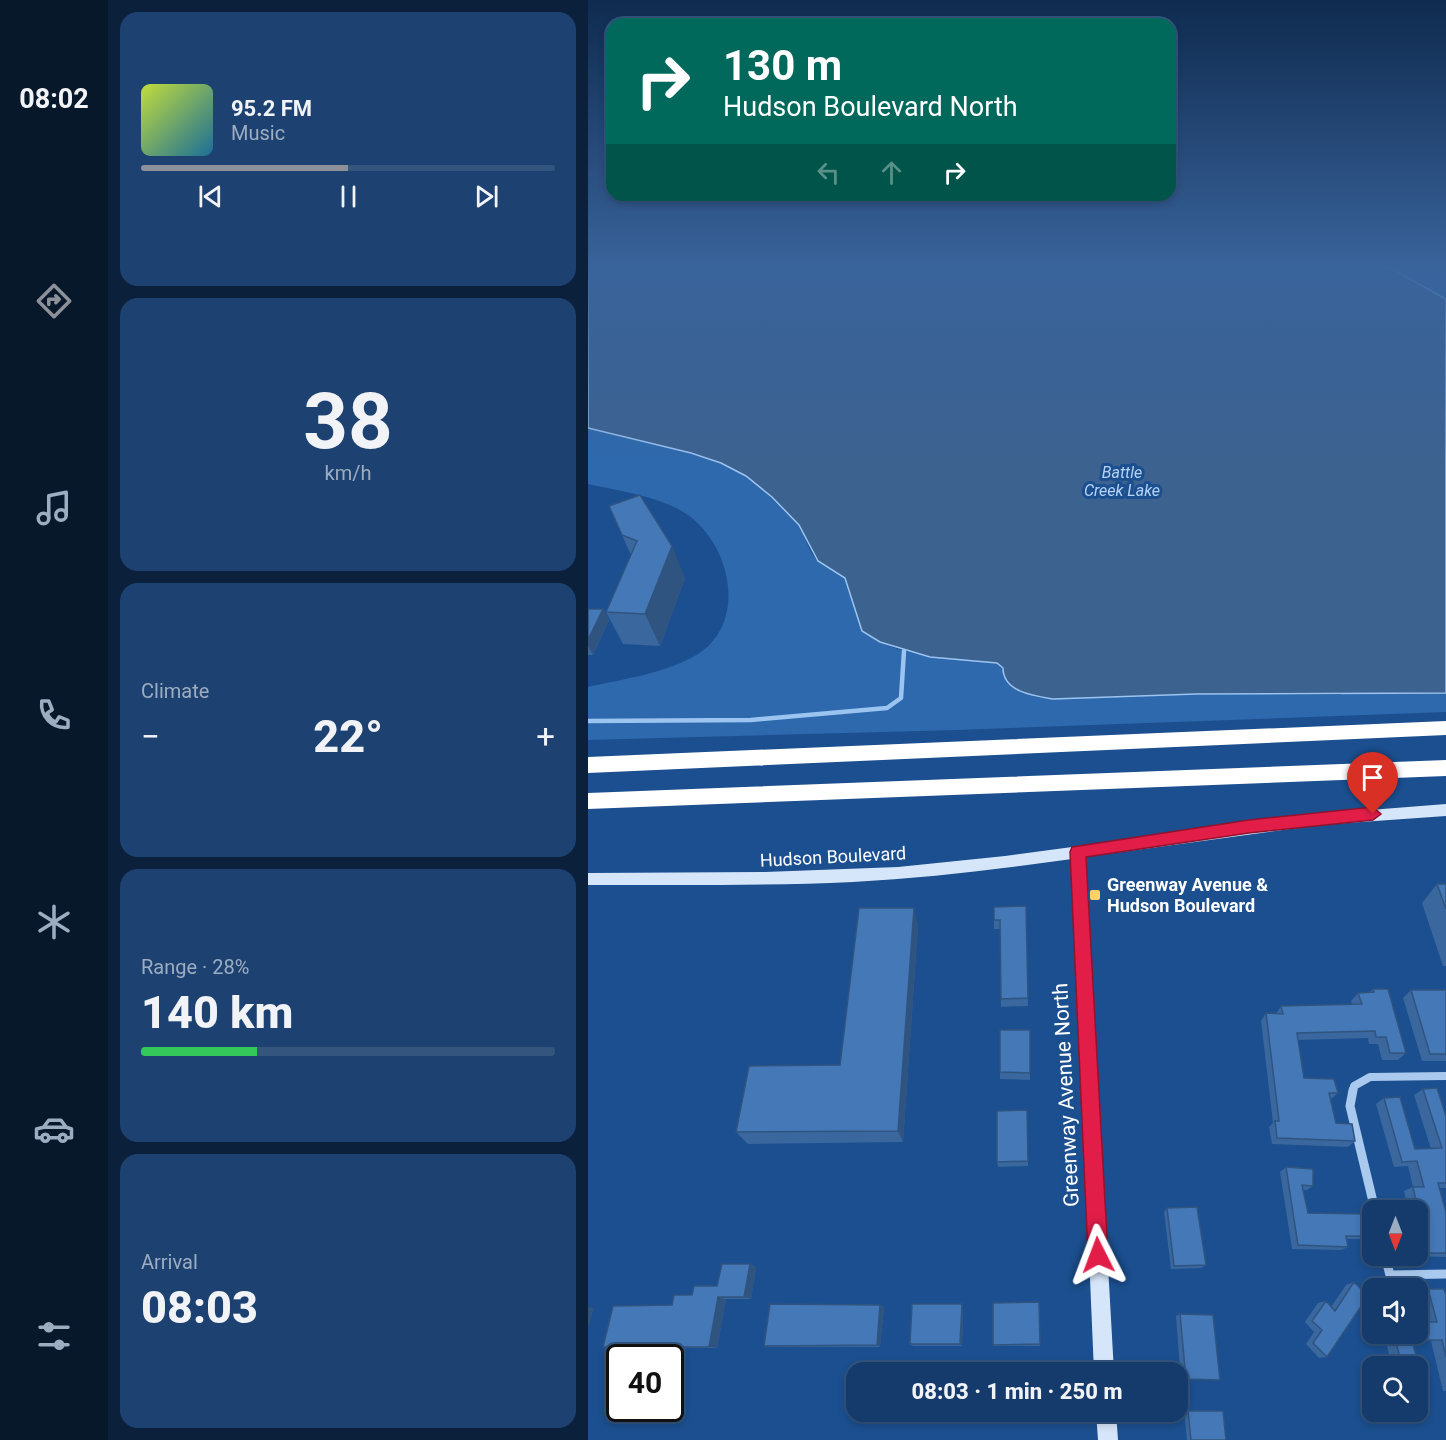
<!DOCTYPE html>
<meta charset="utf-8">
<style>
:root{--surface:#143b6b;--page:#1d4271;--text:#f1f3f6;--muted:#9dadc1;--line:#33557e;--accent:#8c9099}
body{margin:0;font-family:Roboto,sans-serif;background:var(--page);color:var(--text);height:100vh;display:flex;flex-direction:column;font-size:22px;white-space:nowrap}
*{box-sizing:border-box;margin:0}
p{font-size:20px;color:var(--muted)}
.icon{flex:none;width:33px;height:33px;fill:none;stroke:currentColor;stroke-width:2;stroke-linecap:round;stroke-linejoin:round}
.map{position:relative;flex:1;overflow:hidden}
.side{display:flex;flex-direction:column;gap:12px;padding:12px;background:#0b203b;width:480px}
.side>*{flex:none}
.guide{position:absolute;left:18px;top:18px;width:570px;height:183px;border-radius:18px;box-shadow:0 3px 9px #0003,0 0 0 2px var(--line);background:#00695c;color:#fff;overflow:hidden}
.needle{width:39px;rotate:180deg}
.fabs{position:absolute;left:774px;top:1200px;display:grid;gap:12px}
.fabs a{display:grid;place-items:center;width:66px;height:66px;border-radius:12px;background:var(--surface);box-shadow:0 3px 9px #0003,0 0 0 2px var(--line);font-size:30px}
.speed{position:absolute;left:18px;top:1344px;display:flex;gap:12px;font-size:30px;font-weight:700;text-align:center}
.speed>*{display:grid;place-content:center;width:78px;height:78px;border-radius:50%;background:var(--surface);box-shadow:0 3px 9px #0003,0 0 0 2px var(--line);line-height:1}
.speed .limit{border:3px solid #111;border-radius:9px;background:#fff;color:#111}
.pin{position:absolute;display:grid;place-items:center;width:51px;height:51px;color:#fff;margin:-62px -26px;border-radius:50% 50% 50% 0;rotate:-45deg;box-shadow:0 0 6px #0007}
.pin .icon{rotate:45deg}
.me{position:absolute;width:66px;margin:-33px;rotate:357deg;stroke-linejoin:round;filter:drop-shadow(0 0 4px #0008)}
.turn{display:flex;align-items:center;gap:21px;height:126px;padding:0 18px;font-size:27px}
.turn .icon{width:78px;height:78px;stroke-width:2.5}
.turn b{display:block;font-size:42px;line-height:51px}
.lanes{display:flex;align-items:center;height:57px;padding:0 18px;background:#0003;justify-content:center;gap:30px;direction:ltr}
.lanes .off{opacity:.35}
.big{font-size:45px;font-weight:800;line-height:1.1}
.side .tile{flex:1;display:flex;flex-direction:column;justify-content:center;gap:9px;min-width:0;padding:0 21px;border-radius:18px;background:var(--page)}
.side .dial{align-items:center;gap:0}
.dial b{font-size:78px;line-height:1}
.song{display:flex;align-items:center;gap:18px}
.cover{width:72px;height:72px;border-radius:9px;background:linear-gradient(135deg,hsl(70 70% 55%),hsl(200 70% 35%))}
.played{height:6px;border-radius:3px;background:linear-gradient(90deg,var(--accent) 50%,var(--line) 50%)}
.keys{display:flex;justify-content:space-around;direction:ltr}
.heat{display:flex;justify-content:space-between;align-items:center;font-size:33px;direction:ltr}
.charge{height:9px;border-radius:4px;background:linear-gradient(90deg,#34c759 28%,var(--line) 0)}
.trip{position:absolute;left:258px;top:1362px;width:342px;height:60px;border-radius:18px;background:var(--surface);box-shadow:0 3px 9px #0003,0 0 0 2px var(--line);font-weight:800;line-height:60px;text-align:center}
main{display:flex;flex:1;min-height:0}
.dock{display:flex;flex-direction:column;width:108px;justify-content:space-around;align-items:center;background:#08182b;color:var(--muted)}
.dock .icon{width:42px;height:42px}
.dock .active{color:var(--accent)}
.dock b{font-size:27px;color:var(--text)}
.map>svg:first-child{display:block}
.green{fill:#2e69ad}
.water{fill:#3c6290;stroke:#9cc4f0;stroke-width:1.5}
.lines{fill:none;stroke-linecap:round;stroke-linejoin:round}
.stream{stroke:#9cc4f0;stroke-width:4.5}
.street-far1{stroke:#a9c9ee;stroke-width:8}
.street{stroke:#a9c9ee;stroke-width:9}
.secondary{fill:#d6e6fa;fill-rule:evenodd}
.highway{fill:#fff;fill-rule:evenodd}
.wall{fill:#3a679d}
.shaded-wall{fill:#305480}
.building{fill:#4478b7;stroke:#305480;stroke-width:1.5}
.route{fill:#e11d48;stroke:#92132f;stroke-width:1.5}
.poi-dot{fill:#ffd166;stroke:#1b4f8f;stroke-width:2}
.labels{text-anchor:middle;stroke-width:6;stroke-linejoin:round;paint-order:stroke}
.far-water-label{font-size:16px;font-style:italic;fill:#b5d3f5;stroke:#1b4f8f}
.street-label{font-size:18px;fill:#fff;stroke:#1b4f8f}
.poi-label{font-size:18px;font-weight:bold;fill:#fff;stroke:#1b4f8f;text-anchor:start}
.near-street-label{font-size:21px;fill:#fff;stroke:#1b4f8f}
</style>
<main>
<nav class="dock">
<b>08:02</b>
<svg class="icon active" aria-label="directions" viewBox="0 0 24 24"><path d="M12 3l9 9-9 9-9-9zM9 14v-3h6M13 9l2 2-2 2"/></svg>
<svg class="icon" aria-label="music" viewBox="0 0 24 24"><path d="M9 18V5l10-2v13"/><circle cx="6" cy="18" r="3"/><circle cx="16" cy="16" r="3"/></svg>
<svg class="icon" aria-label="phone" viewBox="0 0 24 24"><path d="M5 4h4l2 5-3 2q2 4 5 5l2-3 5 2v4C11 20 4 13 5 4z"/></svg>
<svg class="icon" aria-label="climate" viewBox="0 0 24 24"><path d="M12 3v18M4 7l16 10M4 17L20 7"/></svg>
<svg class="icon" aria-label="car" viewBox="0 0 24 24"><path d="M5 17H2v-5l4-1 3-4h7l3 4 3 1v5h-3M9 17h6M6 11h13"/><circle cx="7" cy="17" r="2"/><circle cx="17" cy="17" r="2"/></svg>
<svg class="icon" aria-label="filters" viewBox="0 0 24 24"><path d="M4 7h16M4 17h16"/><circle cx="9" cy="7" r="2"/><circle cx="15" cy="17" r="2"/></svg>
</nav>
<section class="side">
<div class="tile">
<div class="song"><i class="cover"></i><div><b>95.2 FM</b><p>Music</p></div></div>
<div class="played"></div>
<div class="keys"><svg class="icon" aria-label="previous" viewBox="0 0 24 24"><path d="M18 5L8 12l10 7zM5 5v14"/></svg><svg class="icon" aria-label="pause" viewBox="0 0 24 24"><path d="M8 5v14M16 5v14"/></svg><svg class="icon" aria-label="next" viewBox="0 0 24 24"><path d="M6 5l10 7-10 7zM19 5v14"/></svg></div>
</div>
<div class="tile dial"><b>38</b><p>km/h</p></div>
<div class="tile"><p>Climate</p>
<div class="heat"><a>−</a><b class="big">22°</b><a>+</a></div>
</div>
<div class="tile"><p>Range · 28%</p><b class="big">140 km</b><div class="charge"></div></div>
<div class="tile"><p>Arrival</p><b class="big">08:03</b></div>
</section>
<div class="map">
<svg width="858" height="1440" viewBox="0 0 858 1440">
<rect width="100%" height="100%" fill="#1b4f8f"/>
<path class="green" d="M614 265 858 267V712L369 730 0 740V687C35 679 79 673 110 654 161 621 142 542 97 513 70 496 31 491 0 484V428C63 445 138 450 186 498 194 506 204 515 211 525 218 536 220 552 230 561 237 568 251 570 257 578 265 589 268 626 278 633 317 662 365 654 410 663L415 668V676L447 697 465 699 608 694 753 695Z"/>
<path class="water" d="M0 265H797L858 299V693L608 694 465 699C446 696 415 692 415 668L409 663 342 657 292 642 274 631 257 578 230 561 211 525 184 497 158 476 133 463 103 453 0 428Z"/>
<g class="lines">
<path class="stream" d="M0 721 163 720 299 708 313 698 316 651"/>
<path class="street-far1" d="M765 1091 766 1086 782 1077 858 1076"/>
<path class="street" d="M765 1090 762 1106 787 1210
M797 1256 802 1275 858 1274"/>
<path class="secondary" d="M858 804V816L731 825 497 857 526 1372H506L484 859C411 869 338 878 265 882 177 886 88 885 0 885V873L177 872 310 867 417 856 731 814Z
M508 1412H528L530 1440H510Z"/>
<path class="highway" d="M858 721V735L0 773V757Z
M858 760V776L0 809V793Z"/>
</g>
<path class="wall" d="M21 506 97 578 72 646 35 644 18 612 43 555Z
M0 609H15L21 620 5 655H0Z
M849 884H858V966H855L834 903Z
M438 906 440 1006 413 1007 412 929H406V907Z
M330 926 315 1142 160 1144 148 1132 252 1065Z
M785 989 818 1053 810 1060H794L790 1044H781L780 1038 710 1040 716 1078 750 1093 742 1100 748 1123 767 1141 760 1147 684 1144 681 1127 685 1123 673 1021 678 1013 688 1014 693 1006 764 1004 763 1001 770 993 782 992Z
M823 990H858V1061H834L815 998Z
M442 1030V1080L412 1079V1072Z
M835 1089 858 1116V1188H851L858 1212V1257L818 1256H830V1210H820L816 1191 825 1187 820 1166 806 1167 788 1104 796 1098 827 1149H843L826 1095Z
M440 1161V1166L410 1167 409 1162Z
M698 1167 725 1186 719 1190H715L720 1213 783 1236 775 1239H759L760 1247 753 1250 704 1249 692 1172Z
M579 1208 618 1265 613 1268 583 1269 576 1212Z
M162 1264 168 1267 163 1299H138L129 1348H26L15 1347 104 1295 129 1286Z
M766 1282 739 1357 731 1358 718 1344 726 1332 717 1322 730 1303 738 1301 743 1307 758 1285Z
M840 1289 858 1295V1391H855L843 1341H825L830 1366H804L796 1334H830L838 1322 830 1291Z
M292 1305 296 1307 292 1347H182L176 1346Z
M375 1306 374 1346H325L322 1344Z
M592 1314 627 1380H593L588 1316Z
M452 1344V1346H406L405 1345Z
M596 1410 629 1411 638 1440H599Z"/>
<path class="shaded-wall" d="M84 546 97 578 72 646 57 614Z
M15 609 21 620 5 655 0 646V640Z
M326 908 330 926 315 1142 310 1131Z
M162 1264 168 1267 163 1299 156 1297Z
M130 1297 138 1299 129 1348 121 1347Z
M374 1304 375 1306 374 1346 372 1344Z
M292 1305 296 1307 292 1347 289 1345Z
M0 1307 6 1308 0 1330Z"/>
<path class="building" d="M52 495 84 546 57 614 18 612 49 541 34 535 21 506Z
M0 609H15L0 640Z
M849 884H858V909Z
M438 906 440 998 413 999 412 920H406V907Z
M271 908H326L310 1131 148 1132 161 1066 252 1065Z
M785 989H800L818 1053H802L798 1037H788L787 1031 709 1033 716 1078 746 1079 750 1093H741L748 1123 764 1124 767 1141 689 1138 687 1121H691L678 1013 695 1014 693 1006 774 1004 770 993 786 992Z
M823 990H858V1054H842Z
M412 1030H442V1073L412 1072Z
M849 1088 858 1116V1183H850L858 1212V1253H830V1228H834L825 1187H836L829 1161 814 1162 796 1098 812 1097 827 1149 854 1148 835 1089Z
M439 1110 440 1161 409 1162V1111Z
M698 1167 725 1169V1186L714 1185 720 1213 778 1214 783 1236H758L760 1247 710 1245Z
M609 1207 618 1265 586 1266 579 1208Z
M134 1264H162L156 1297H130L121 1347H15L25 1306 84 1305 86 1295H104L106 1286H129Z
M766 1282 780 1296 739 1357 725 1343 734 1330 724 1321 738 1301 747 1311Z
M840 1289H856L858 1295V1357L854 1340H824L837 1391H830V1366H814L806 1334H830V1322H849Z
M451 1302 452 1344 405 1345V1303Z
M182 1304 292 1305 289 1345 176 1346Z
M324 1304H374L372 1344H322Z
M592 1314 625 1315 632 1380 598 1379Z
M600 1411H635L638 1440H603Z"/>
<linearGradient id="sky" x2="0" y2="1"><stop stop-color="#0f2b4f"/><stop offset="0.57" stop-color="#39639b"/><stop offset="1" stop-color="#39639b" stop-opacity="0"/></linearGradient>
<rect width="858" height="467" fill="url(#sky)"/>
<path class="route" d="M785 807 793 814 785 820 661 833 498 857 520 1255 517 1263 510 1266 503 1263 500 1255 482 852 484 847 661 820Z"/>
<rect class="poi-dot" x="501" y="889" width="12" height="12" rx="3"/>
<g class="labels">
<g class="far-water-label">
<text x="534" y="478">Battle<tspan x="534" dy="18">Creek Lake</tspan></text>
</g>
<g class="street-label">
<text transform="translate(245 857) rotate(-3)" y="6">Hudson Boulevard</text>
</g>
<g class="poi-label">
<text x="519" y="891">Greenway Avenue &amp;<tspan x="519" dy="21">Hudson Boulevard</tspan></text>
</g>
<g class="near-street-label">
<text transform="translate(478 1095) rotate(-93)" y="7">Greenway Avenue North</text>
</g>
</g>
</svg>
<div class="fabs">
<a><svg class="needle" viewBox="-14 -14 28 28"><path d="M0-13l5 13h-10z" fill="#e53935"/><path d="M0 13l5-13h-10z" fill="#9dadc1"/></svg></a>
<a><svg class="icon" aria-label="sound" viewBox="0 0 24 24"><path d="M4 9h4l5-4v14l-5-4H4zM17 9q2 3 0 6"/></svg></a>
<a><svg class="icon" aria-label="search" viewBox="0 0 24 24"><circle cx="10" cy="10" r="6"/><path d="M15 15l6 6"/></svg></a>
</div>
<div class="speed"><div class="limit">40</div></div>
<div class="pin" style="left:785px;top:814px;background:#d93025"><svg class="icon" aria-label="arrive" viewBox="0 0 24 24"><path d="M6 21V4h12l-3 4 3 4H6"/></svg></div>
<svg class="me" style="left:510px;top:1255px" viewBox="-20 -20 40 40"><path d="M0-17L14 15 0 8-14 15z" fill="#e11d48" stroke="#fff" stroke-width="4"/></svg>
<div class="trip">08:03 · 1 min · 250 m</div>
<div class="guide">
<div class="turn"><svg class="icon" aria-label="right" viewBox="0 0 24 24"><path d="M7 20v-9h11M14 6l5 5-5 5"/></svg><div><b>130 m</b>Hudson Boulevard North</div></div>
<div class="lanes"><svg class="icon off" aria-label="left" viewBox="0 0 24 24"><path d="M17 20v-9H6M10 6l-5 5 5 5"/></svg><svg class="icon off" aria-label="ahead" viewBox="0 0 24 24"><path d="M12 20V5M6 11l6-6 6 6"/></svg><svg class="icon" aria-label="right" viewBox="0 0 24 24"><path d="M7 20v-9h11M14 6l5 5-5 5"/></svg></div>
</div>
</div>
</main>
